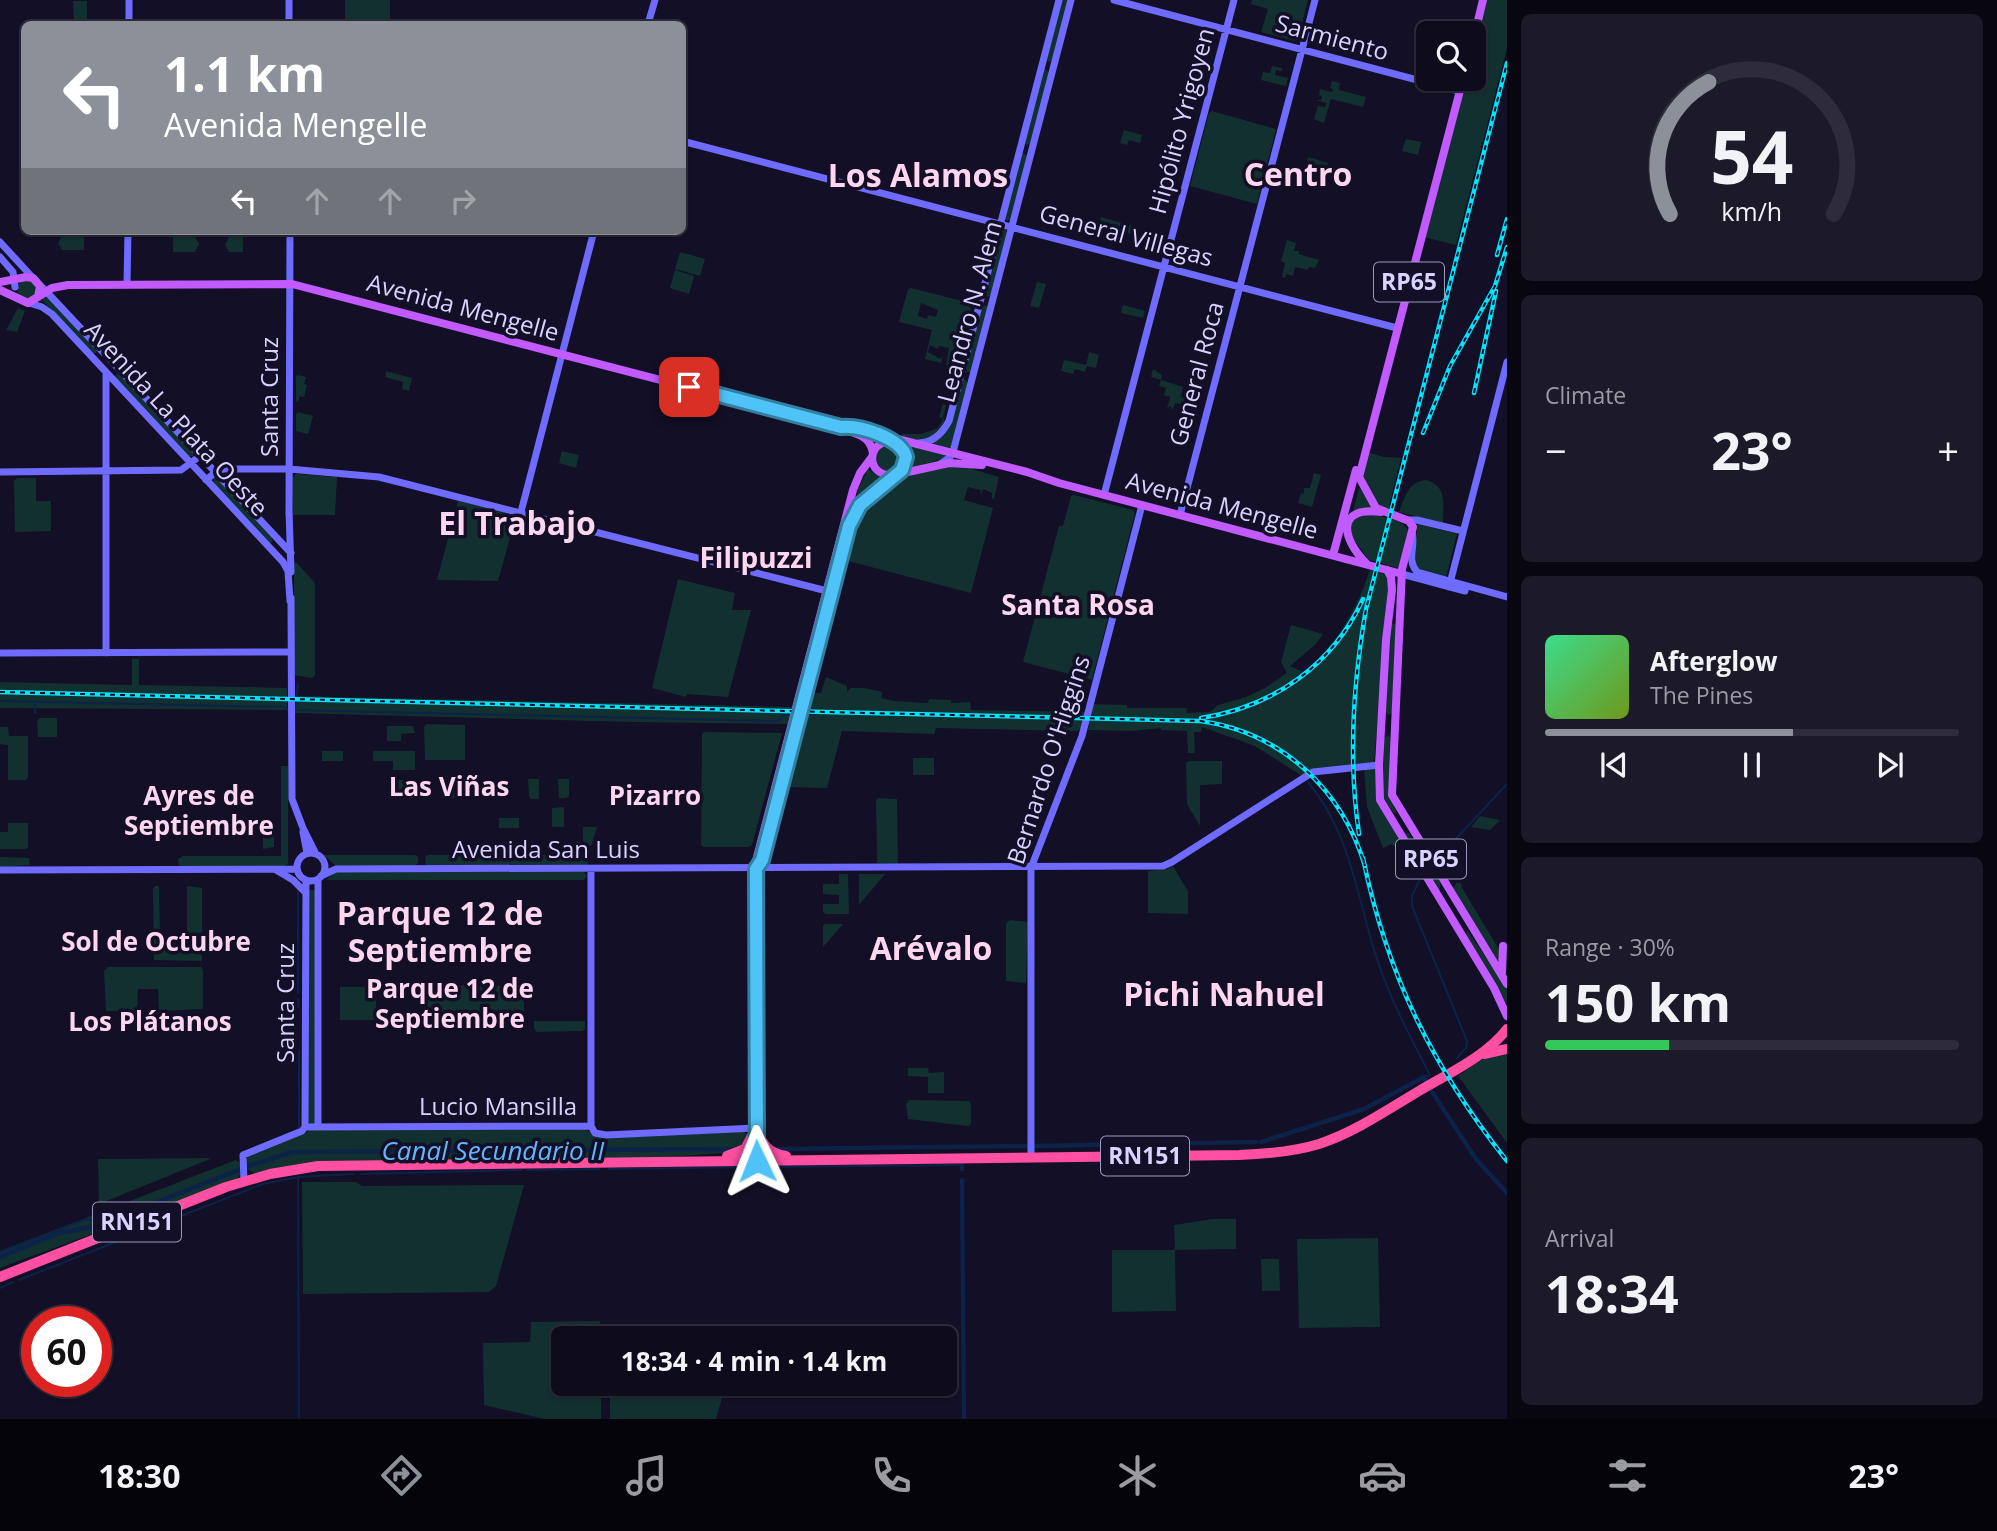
<!DOCTYPE html>
<meta charset="utf-8">
<style>
:root{--surface:#0e0b1c;--page:#1c1929;--text:#f1f3f6;--muted:#9b9ba3;--line:#2e2b3b;--accent:#8c9099}
body{margin:0;font-family:"Open Sans",sans-serif;background:var(--page);color:var(--text);height:100vh;display:flex;flex-direction:column;font-size:26px;white-space:nowrap}
*{box-sizing:border-box;margin:0}
p{font-size:23px;color:var(--muted)}
.icon{flex:none;width:38px;height:38px;fill:none;stroke:currentColor;stroke-width:2;stroke-linecap:round;stroke-linejoin:round}
.map{position:relative;flex:1;overflow:hidden}
.side{display:flex;flex-direction:column;gap:14px;padding:14px;background:#08060f;width:490px}
.side>*{flex:none}
.banner{position:absolute;left:21px;top:21px;width:665px;height:214px;border-radius:10px;box-shadow:0 2px 5px #0004,0 0 0 2px var(--line);background:#8c9099;color:#fff;overflow:hidden}
.buttons{position:absolute;left:1416px;top:21px;display:grid;gap:14px}
.buttons a{display:grid;place-items:center;width:70px;height:70px;border-radius:10px;background:var(--surface);box-shadow:0 2px 5px #0004,0 0 0 2px var(--line);font-size:35px}
.speed{position:absolute;left:21px;top:1306px;display:flex;gap:14px;font-size:35px;font-weight:700;text-align:center}
.speed>*{display:grid;place-content:center;width:91px;height:91px;border-radius:50%;background:var(--surface);box-shadow:0 2px 5px #0004,0 0 0 2px var(--line);line-height:1}
.speed .limit{border:10px solid #d22;background:#fff;color:#111}
.pin{position:absolute;display:grid;place-items:center;width:60px;height:60px;color:#fff;margin:-30px;border-radius:14px;box-shadow:0 4px 10px #0006}
.me{position:absolute;width:77px;margin:-38px;rotate:358deg;stroke-linejoin:round;filter:drop-shadow(0 0 5px #0008)}
.turn{display:flex;align-items:center;gap:24px;height:147px;padding:0 28px;font-size:32px}
.turn .icon{width:91px;height:91px;stroke-width:2.5}
.turn b{display:block;font-size:49px;line-height:60px}
.lanes{display:flex;align-items:center;height:66px;padding:0 28px;background:#0003;justify-content:center;gap:35px;direction:ltr}
.lanes .off{opacity:.35}
.big{font-size:52px;font-weight:700;line-height:1.1}
.side .tile{flex:1;display:flex;flex-direction:column;justify-content:center;gap:10px;min-width:0;padding:0 24px;border-radius:10px;background:var(--page)}
.side .dial{align-items:center;gap:0}
.dial svg{height:182px;overflow:visible;fill:none;stroke:var(--line);stroke-width:7;stroke-linecap:round;text-anchor:middle}
.dial text{fill:var(--text);stroke:none}
.song{display:flex;align-items:center;gap:21px}
.cover{width:84px;height:84px;border-radius:10px;background:linear-gradient(135deg,hsl(150 70% 55%),hsl(80 70% 35%))}
.played{height:7px;border-radius:4px;background:linear-gradient(90deg,var(--accent) 60%,var(--line) 60%)}
.keys{display:flex;justify-content:space-around;direction:ltr}
.heat{display:flex;justify-content:space-between;align-items:center;font-size:38px;direction:ltr}
.charge{height:10px;border-radius:5px;background:linear-gradient(90deg,#34c759 30%,var(--line) 0)}
.trip{position:absolute;left:551px;top:1326px;width:406px;height:70px;border-radius:10px;background:var(--surface);box-shadow:0 2px 5px #0004,0 0 0 2px var(--line);font-weight:700;line-height:70px;text-align:center}
.tab-bar{display:flex;height:112px;justify-content:space-around;align-items:center;background:#06040b;color:var(--muted)}
.tab-bar .icon{width:49px;height:49px}
.tab-bar .selected{color:var(--accent)}
.tab-bar b{font-size:32px;color:var(--text)}
main{display:flex;flex:1;min-height:0}
.map>svg:first-child{display:block}
.green{fill:#12302f;fill-rule:evenodd}
.lines{fill:none;stroke-linecap:round;stroke-linejoin:round}
.stream{stroke:#0c2248;stroke-width:2}
.canal{stroke:#0c2248;stroke-width:4.5}
.secondary{stroke:#6f6bff;stroke-width:7}
.primary{stroke:#c25bff;stroke-width:8}
.highway{stroke:#ff4fa3;stroke-width:10}
.rail-casing{stroke:#00e5ff;stroke-width:4.5}
.rail{stroke:#130f26;stroke-width:2;stroke-dasharray:5;stroke-linecap:butt}
.route-casing{stroke:#337fa1;stroke-width:18}
.route{stroke:#4fc3f7;stroke-width:12}
.labels{text-anchor:middle;stroke-width:7;stroke-linejoin:round;paint-order:stroke}
.shield{fill:#130f26;stroke:#9e99be;stroke-width:2}
.shield-label{font-size:23px;font-weight:bold;fill:#d9d4ff}
.street-label{font-size:24px;fill:#d9d4ff;stroke:#130f26}
.neighbourhood-label{font-size:26px;font-weight:bold;fill:#ffd6f0;stroke:#130f26}
.water-label{font-size:26px;font-style:italic;fill:#62b6ff;stroke:#130f26}
.quarter-label{font-size:28px;font-weight:bold;fill:#ffd6f0;stroke:#130f26}
.district-label{font-size:32px;font-weight:bold;fill:#ffd6f0;stroke:#130f26}
</style>
<main>
<div class="map">
<svg width="1507" height="1419" viewBox="0 0 1507 1419">
<rect width="100%" height="100%" fill="#130f26"/>
<path class="green" d="M345 0H390V24H345Z
M1061 0H1069L1053 60 1049 62 1046 59Z
M1252 0H1308L1298 39 1295 41 1261 32 1268 9 1251 4Z
M1486 0H1507V48L1456 245 1424 237 1465 79H1474V47Z
M73 1H87V24H74Z
M1272 66 1282 68V71L1276 70 1275 75 1288 78 1286 86 1261 80 1263 72 1270 73Z
M1046 69 1049 73 1031 143 1027 145 1024 142 1044 70Z
M1332 81 1340 83 1339 90 1366 97 1363 107 1331 99 1324 123 1314 119 1318 106 1325 107 1326 103 1316 100H1321L1322 96 1319 95 1320 89 1332 92 1333 89 1330 88Z
M1212 111 1276 129 1257 204 1190 186 1209 113Z
M1124 130 1142 135 1140 143 1129 140 1127 145 1120 143Z
M1406 139 1421 142 1418 155 1402 151Z
M1022 152 1027 156 1011 219 1007 221 1004 218Z
M1308 157 1328 163 1325 173 1306 168Z
M1101 217 1133 226 1131 234 1105 227 1106 224 1100 223Z
M1004 228 1008 231 991 295 987 297 985 296 1002 229Z
M84 235V250H62L58 243 62 236Z
M173 236H195L199 244 195 252H173Z
M229 237H243V252H229L225 245Z
M1287 240 1296 243 1294 251H1299V254L1319 260 1315 268 1309 267 1308 270 1295 267 1293 276 1286 274 1285 278 1282 277 1285 263 1281 261Z
M680 252 705 259 700 276 675 269Z
M675 270 694 276 689 294 670 288Z
M17 289a10 10 0 1 1 20 0a10 10 0 1 1-20 0Z
M1037 282 1046 284 1039 308 1030 306Z
M911 288 970 303 972 305 957 365 953 367 946 365 949 348 939 346 938 349 930 345 928 352 940 359 943 355 941 363 925 359 932 330 899 322 908 289ZM921 303 938 310 936 317 928 315 927 319 918 316Z
M47 296 97 350 96 353H92L42 300V298Z
M983 305 987 306 988 309 971 372H967L965 369Z
M1123 305 1145 311 1143 318 1121 313Z
M18 308 25 311 17 332 6 330Z
M1089 352 1099 355 1096 368 1087 366 1085 372 1075 369 1073 374 1061 371 1064 360 1086 365Z
M1153 369 1162 375 1161 380 1183 387 1181 397 1191 400 1189 406 1175 403 1173 410 1170 406 1167 409 1170 397 1164 395 1166 388 1159 386 1161 380 1151 377Z
M386 371 412 378 409 391 402 389 403 382 385 377Z
M116 374 120 375 193 452V456H188L115 377Z
M298 375 306 377 304 384 307 385 304 397 300 396 298 402 296 401V376Z
M963 380H966L968 384 951 448 932 445 937 440Z
M943 404 946 405 943 418 945 419C938 440 920 442 901 437L902 434H921L938 428 943 419 939 417Z
M298 412 313 416 308 434 296 431V414Z
M905 444 946 454 947 456 943 459 910 468V456Z
M876 458a13 13 0 1 1 26 0a13 13 0 1 1-26 0Z
M562 451 579 455 576 468 559 463Z
M1367 452 1384 457 1401 458 1388 510 1376 505 1361 478Z
M957 466 973 467 972 469 999 477 994 499 992 498V493L983 489 981 495 980 490 968 487 964 500 993 508 971 593 844 560C850 500 900 470 957 466Z
M868 469 884 480 854 507 858 489Z
M1314 473 1321 475 1312 507 1298 503 1301 493 1304 494V488H1310Z
M296 474 337 477 335 515H293L292 478Z
M17 478H36V501H51V531L15 532 14 481Z
M214 478 218 479 272 538V542L270 543 213 483Z
M1427 480C1448 487 1443 505 1443 523L1399 512C1405 497 1408 481 1427 480Z
M1359 488 1361 490 1373 509 1353 512Z
M1074 495 1133 510 1135 513 1092 680 1023 662 1059 526H1063L1071 496Z
M458 501 516 516 498 581 437 580Z
M1368 514C1381 517 1402 518 1408 530L1398 568 1369 560 1349 533 1352 518Z
M1415 523 1457 534 1446 577 1418 570 1413 555 1417 531Z
M294 562 297 563 315 583V675L312 678 294 675Z
M1370 569C1382 572 1386 573 1389 585L1374 762 1302 776 1255 746 1202 727 1201 732H1194L1195 753H1188L1187 731 1161 730V728L1132 731 1088 730 1093 704 1127 705V708H1187L1186 713 1210 712 1218 705 1246 697 1265 688 1287 673 1281 662 1291 625 1323 634 1315 645 1290 666 1303 672C1336 646 1358 608 1370 569Z
M678 579 735 593 732 610H751L728 697 687 694 686 697 652 688Z
M1391 623 1396 624 1392 713 1388 715 1386 712 1389 630Z
M132 659H139V685L287 688V710L0 708V682L132 685Z
M826 677 847 686V692L851 688H865L882 692 881 698 894 701 928 703 929 699 951 700V703L970 702 971 710 1085 712 1081 729 1077 731 936 728 934 734 842 731 827 788 788 787 805 723 800 722 804 709 811 706 814 693H821Z
M294 696 794 707 789 724 634 722 294 713Z
M40 718H57V737H38L37 721Z
M427 724 465 725V760H425L424 727Z
M387 726H413L415 733 401 734V741H387Z
M0 727H8L9 736H28V777L26 780H8V745L0 744Z
M704 732 782 733 752 845 749 847H704L701 845 702 735Z
M1388 735 1390 738 1389 793 1396 811 1395 814 1383 802 1384 738Z
M322 751H343V761H322Z
M373 751H415V770H393V761H373Z
M913 758H934V775H913Z
M1189 761H1222V784L1200 785V826L1187 804 1186 763Z
M281 766H288V863L285 866H179L178 859 183 856H281Z
M1364 768 1375 769 1377 795 1407 851 1403 853 1391 844 1383 848 1367 807Z
M528 779H539V799H531L529 796Z
M558 779H569V796L566 798H559Z
M393 780H403L404 799H393Z
M447 788H468V798H447Z
M180 792H200V802H180Z
M879 798 897 799 898 864 877 863 876 800Z
M564 807V827H552V808Z
M1480 816 1500 820 1490 830 1471 827Z
M499 818H519V828H499Z
M8 823H28V847L26 849H0V832H8Z
M583 827H597L591 846 583 847Z
M263 830H274V847L263 849Z
M1408 832 1440 882V893L1405 834Z
M324 855H415L418 857V863L415 866H336Z
M428 855H587L590 857 587 865 426 866 425 857Z
M0 857 29 858 30 865 0 867Z
M1173 866 1188 891V914L1148 913V871L1167 869Z
M336 872H584L587 876 584 880H326Z
M839 874H848L849 914H826L823 912V904H839V895L823 894V884H839Z
M859 874H885L859 905Z
M1456 883H1461L1462 888 1500 951 1499 967 1453 889Z
M159 886 160 941H187V886L202 888V961L154 960 153 889 155 886Z
M307 890H316L315 1124H309L307 1121Z
M1010 920 1028 922 1026 983 1006 981V923Z
M825 924H843L823 947V926Z
M1467 930 1507 988V1004L1466 934Z
M108 967H201L203 970V1009L159 1011 158 989H138L137 1011H106L104 971Z
M428 985 522 986 524 989V1021L427 1022 425 1019V988Z
M340 987H376V1020H340Z
M534 1021H585V1029L582 1031 537 1032 534 1029Z
M1507 1053V1143L1458 1076 1487 1056Z
M908 1068H928L929 1073 944 1072V1093H928V1077L908 1076Z
M909 1100 969 1101 971 1104V1124L968 1126 908 1119 906 1104Z
M584 1129 602 1138 744 1132 749 1136 736 1152 642 1159 305 1164 254 1173 246 1169 247 1156 311 1130Z
M210 1158V1159L99 1204 98 1159Z
M236 1160 239 1162C242 1171 241 1177 233 1182L0 1268V1251Z
M302 1182H356L362 1186 524 1185 496 1286 489 1292 303 1294Z
M1213 1219H1236V1249L1175 1250 1176 1311 1112 1312V1250H1175L1174 1225Z
M1378 1238 1380 1327 1299 1328 1297 1239Z
M1261 1259H1279L1280 1291H1262Z
M600 1321V1339H564V1384H601V1419H545L484 1405 483 1343 530 1342 531 1322Z
M610 1384H726L716 1419H610Z"/>
<g class="lines">
<path class="stream" d="M0 701 284 707 288 710
M295 709 298 684
M294 710 773 721H778L784 715H790
M35 713V703
M1308 782C1352 835 1357 900 1378 962 1391 1001 1411 1038 1430 1075L1424 1077
M1437 859 1507 784
M1419 881 1412 896V906L1467 1041 1466 1048 1457 1058
M298 993V890H300
M298 999V1007
M299 1051V1127
M761 1167 962 1165
M609 1169 756 1167
M527 1170 599 1169
M361 1174 522 1170
M298 1177 299 1419
M160 1224 263 1184 298 1177 353 1174
M0 1252 86 1219 103 1223
M19 1280 154 1227
M0 1288 13 1282"/>
<path class="canal" d="M1431 1090 1476 1159 1507 1193
M1261 1142 1364 1109 1424 1077 1427 1083
M1034 1146 1256 1142
M772 1149 1027 1146
M962 1165V1169
M246 1167 292 1152 736 1149
M962 1180 964 1419
M0 1257 59 1233 96 1226 241 1169"/>
<path class="secondary" d="M289 0V24
M1114 0 1459 91
M129 24V0
M648 24 655 0
M682 141 1397 328
M0 242 34 279
M0 257 13 272 15 287
M127 284 128 231
M43 288 291 553
M26 302 42 307 52 314 283 562 288 571 290 601
M918 443C933 443 942 434 949 421L1059 0
M940 464 950 457 953 452 1071 0
M0 472 181 470 200 456
M206 480 217 471 224 469H289L379 477 831 592
M1104 495 1234 0
M289 510 291 572
M521 512 594 231
M289 515 290 231
M1180 515 1315 0
M1407 520H1417L1463 531
M1412 532C1416 547 1406 559 1417 572L1507 597
M1402 574 1465 591
M1449 587 1507 362
M291 598 292 799 303 828 316 854
M0 653 290 652
M106 653V372
M303 832 307 853
M297 867a14 14 0 1 1 28 0a14 14 0 1 1-28 0Z
M0 870 297 869
M276 870 293 880 305 892
M321 876 336 869 1163 866 1172 862 1313 772 1379 765
M318 879V1127
M591 1126V869
M305 1127 306 880
M1031 1157V868L1082 736 1142 505
M244 1181 243 1155 302 1131 305 1127 591 1126 595 1133 606 1135 756 1128"/>
<path class="primary" d="M1474 37 1483 0
M1463 79 1359 477 1376 508 1409 521 1413 527 1402 569 1392 795 1507 984
M0 282 26 277 33 278 40 286 38 297
M0 290 28 303 52 288 68 285 292 284 841 427C856 436 869 433 873 453
M858 429 1027 472 1059 483 1402 574
M900 472H908L949 463 982 465
M893 475C864 477 866 437 895 442
M848 529 860 505 905 465V452L895 442
M1333 555 1356 470
M1366 563C1342 539 1335 506 1381 512
M1387 570 1391 577 1392 590 1386 640 1379 765 1380 800 1494 988 1507 1016
M1502 972 1503 946
M757 1161 756 861 853 490 860 473 872 457"/>
<path class="highway" d="M1484 1054 1507 1049
M756 1128C762 1144 768 1153 786 1156
M727 1156 745 1149 756 1128
M0 1277 226 1187 270 1174 318 1166 1239 1155C1267 1154 1293 1152 1319 1144 1355 1132 1387 1110 1419 1091 1449 1073 1485 1057 1507 1029"/>
<defs>
<path id="rail" d="M1497 255 1507 219
M1474 393 1496 291
M1423 433 1450 366 1495 286 1507 247
M0 692 1200 721C1281 732 1342 789 1365 866
M1201 718C1273 707 1333 665 1363 599
M1359 834C1348 759 1353 683 1366 609L1507 63
M1363 858C1387 975 1433 1068 1507 1161"/>
</defs>
<use href="#rail" class="rail-casing"/>
<use href="#rail" class="rail"/>
</g>
<g class="lines">
<defs>
<path id="route" d="M689 387 841 427C860 425 901 438 906 457L902 470 860 505 849 526 762 860 756 869 757 1161"/>
</defs>
<use href="#route" class="route-casing"/>
<use href="#route" class="route"/>
</g>
<g class="labels">
<g class="shield">
<rect x="1374" y="262.5" width="70" height="39" rx="5"/>
<rect x="1396" y="839.5" width="70" height="39" rx="5"/>
<rect x="1101" y="1136.5" width="88" height="39" rx="5"/>
<rect x="93" y="1202.5" width="88" height="39" rx="5"/>
</g>
<g class="shield-label">
<text x="1409" y="290">RP65</text>
<text x="1431" y="867">RP65</text>
<text x="1145" y="1164">RN151</text>
<text x="137" y="1230">RN151</text>
</g>
<g class="street-label">
<text transform="translate(1332 38) rotate(15)" y="8">Sarmiento</text>
<text transform="translate(1182 121) rotate(-75)" y="8">Hipólito Yrigoyen</text>
<text transform="translate(1126 236) rotate(15)" y="8">General Villegas</text>
<text transform="translate(463 308) rotate(15)" y="8">Avenida Mengelle</text>
<text transform="translate(970 312) rotate(-75)" y="8">Leandro N. Alem</text>
<text transform="translate(1197 374) rotate(-75)" y="8">General Roca</text>
<text transform="translate(270 397) rotate(-90)" y="8">Santa Cruz</text>
<text transform="translate(176 419) rotate(47)" y="8">Avenida La Plata Oeste</text>
<text transform="translate(1222 506) rotate(15)" y="8">Avenida Mengelle</text>
<text transform="translate(1049 760) rotate(-72)" y="8">Bernardo O'Higgins</text>
<text x="546" y="858">Avenida San Luis</text>
<text transform="translate(286 1003) rotate(-90)" y="8">Santa Cruz</text>
<text x="498" y="1115">Lucio Mansilla</text>
</g>
<g class="neighbourhood-label">
<text x="449" y="796">Las Viñas</text>
<text x="199" y="805">Ayres de<tspan x="199" dy="30">Septiembre</tspan></text>
<text x="655" y="805">Pizarro</text>
<text x="156" y="951">Sol de Octubre</text>
<text x="450" y="998">Parque 12 de<tspan x="450" dy="30">Septiembre</tspan></text>
<text x="150" y="1031">Los Plátanos</text>
</g>
<g class="water-label">
<text x="493" y="1160">Canal Secundario II</text>
</g>
<g class="quarter-label">
<text x="756" y="568">Filipuzzi</text>
<text x="1078" y="615">Santa Rosa</text>
</g>
<g class="district-label">
<text x="1298" y="186">Centro</text>
<text x="918" y="187">Los Alamos</text>
<text x="517" y="535">El Trabajo</text>
<text x="440" y="925">Parque 12 de<tspan x="440" dy="37">Septiembre</tspan></text>
<text x="931" y="960">Arévalo</text>
<text x="1224" y="1006">Pichi Nahuel</text>
</g>
</g>
</svg>
<div class="buttons">
<a><svg class="icon" aria-label="search" viewBox="0 0 24 24"><circle cx="10" cy="10" r="6"/><path d="M15 15l6 6"/></svg></a>
</div>
<div class="speed"><div class="limit">60</div></div>
<div class="pin" style="left:689px;top:387px;background:#d93025"><svg class="icon" aria-label="arrive" viewBox="0 0 24 24"><path d="M6 21V4h12l-3 4 3 4H6"/></svg></div>
<svg class="me" style="left:757px;top:1161px" viewBox="-20 -20 40 40"><path d="M0-17L14 15 0 8-14 15z" fill="#4fc3f7" stroke="#fff" stroke-width="4"/></svg>
<div class="trip">18:34 · 4 min · 1.4 km</div>
<div class="banner">
<div class="turn"><svg class="icon" aria-label="left" viewBox="0 0 24 24"><path d="M17 20v-9H6M10 6l-5 5 5 5"/></svg><div><b>1.1 km</b>Avenida Mengelle</div></div>
<div class="lanes"><svg class="icon" aria-label="left" viewBox="0 0 24 24"><path d="M17 20v-9H6M10 6l-5 5 5 5"/></svg><svg class="icon off" aria-label="ahead" viewBox="0 0 24 24"><path d="M12 20V5M6 11l6-6 6 6"/></svg><svg class="icon off" aria-label="ahead" viewBox="0 0 24 24"><path d="M12 20V5M6 11l6-6 6 6"/></svg><svg class="icon off" aria-label="right" viewBox="0 0 24 24"><path d="M7 20v-9h11M14 6l5 5-5 5"/></svg></div>
</div>
</div>
<section class="side">
<div class="tile dial"><svg viewBox="0 0 100 80">
<path d="M14 69A42 42 0 1 1 86 69"/>
<path d="M14 69A42 42 0 0 1 31 11" stroke="#8c9099"/>
<text x="50" y="56" font-size="32" font-weight="700">54</text>
<text x="50" y="72" font-size="11">km/h</text>
</svg></div>
<div class="tile"><p>Climate</p>
<div class="heat"><a>−</a><b class="big">23°</b><a>+</a></div>
</div>
<div class="tile">
<div class="song"><i class="cover"></i><div><b>Afterglow</b><p>The Pines</p></div></div>
<div class="played"></div>
<div class="keys"><svg class="icon" aria-label="previous" viewBox="0 0 24 24"><path d="M18 5L8 12l10 7zM5 5v14"/></svg><svg class="icon" aria-label="pause" viewBox="0 0 24 24"><path d="M8 5v14M16 5v14"/></svg><svg class="icon" aria-label="next" viewBox="0 0 24 24"><path d="M6 5l10 7-10 7zM19 5v14"/></svg></div>
</div>
<div class="tile"><p>Range · 30%</p><b class="big">150 km</b><div class="charge"></div></div>
<div class="tile"><p>Arrival</p><b class="big">18:34</b></div>
</section>
</main>
<nav class="tab-bar">
<b>18:30</b>
<svg class="icon selected" aria-label="directions" viewBox="0 0 24 24"><path d="M12 3l9 9-9 9-9-9zM9 14v-3h6M13 9l2 2-2 2"/></svg>
<svg class="icon" aria-label="music" viewBox="0 0 24 24"><path d="M9 18V5l10-2v13"/><circle cx="6" cy="18" r="3"/><circle cx="16" cy="16" r="3"/></svg>
<svg class="icon" aria-label="phone" viewBox="0 0 24 24"><path d="M5 4h4l2 5-3 2q2 4 5 5l2-3 5 2v4C11 20 4 13 5 4z"/></svg>
<svg class="icon" aria-label="climate" viewBox="0 0 24 24"><path d="M12 3v18M4 7l16 10M4 17L20 7"/></svg>
<svg class="icon" aria-label="car" viewBox="0 0 24 24"><path d="M5 17H2v-5l4-1 3-4h7l3 4 3 1v5h-3M9 17h6M6 11h13"/><circle cx="7" cy="17" r="2"/><circle cx="17" cy="17" r="2"/></svg>
<svg class="icon" aria-label="filters" viewBox="0 0 24 24"><path d="M4 7h16M4 17h16"/><circle cx="9" cy="7" r="2"/><circle cx="15" cy="17" r="2"/></svg>
<b>23°</b>
</nav>
